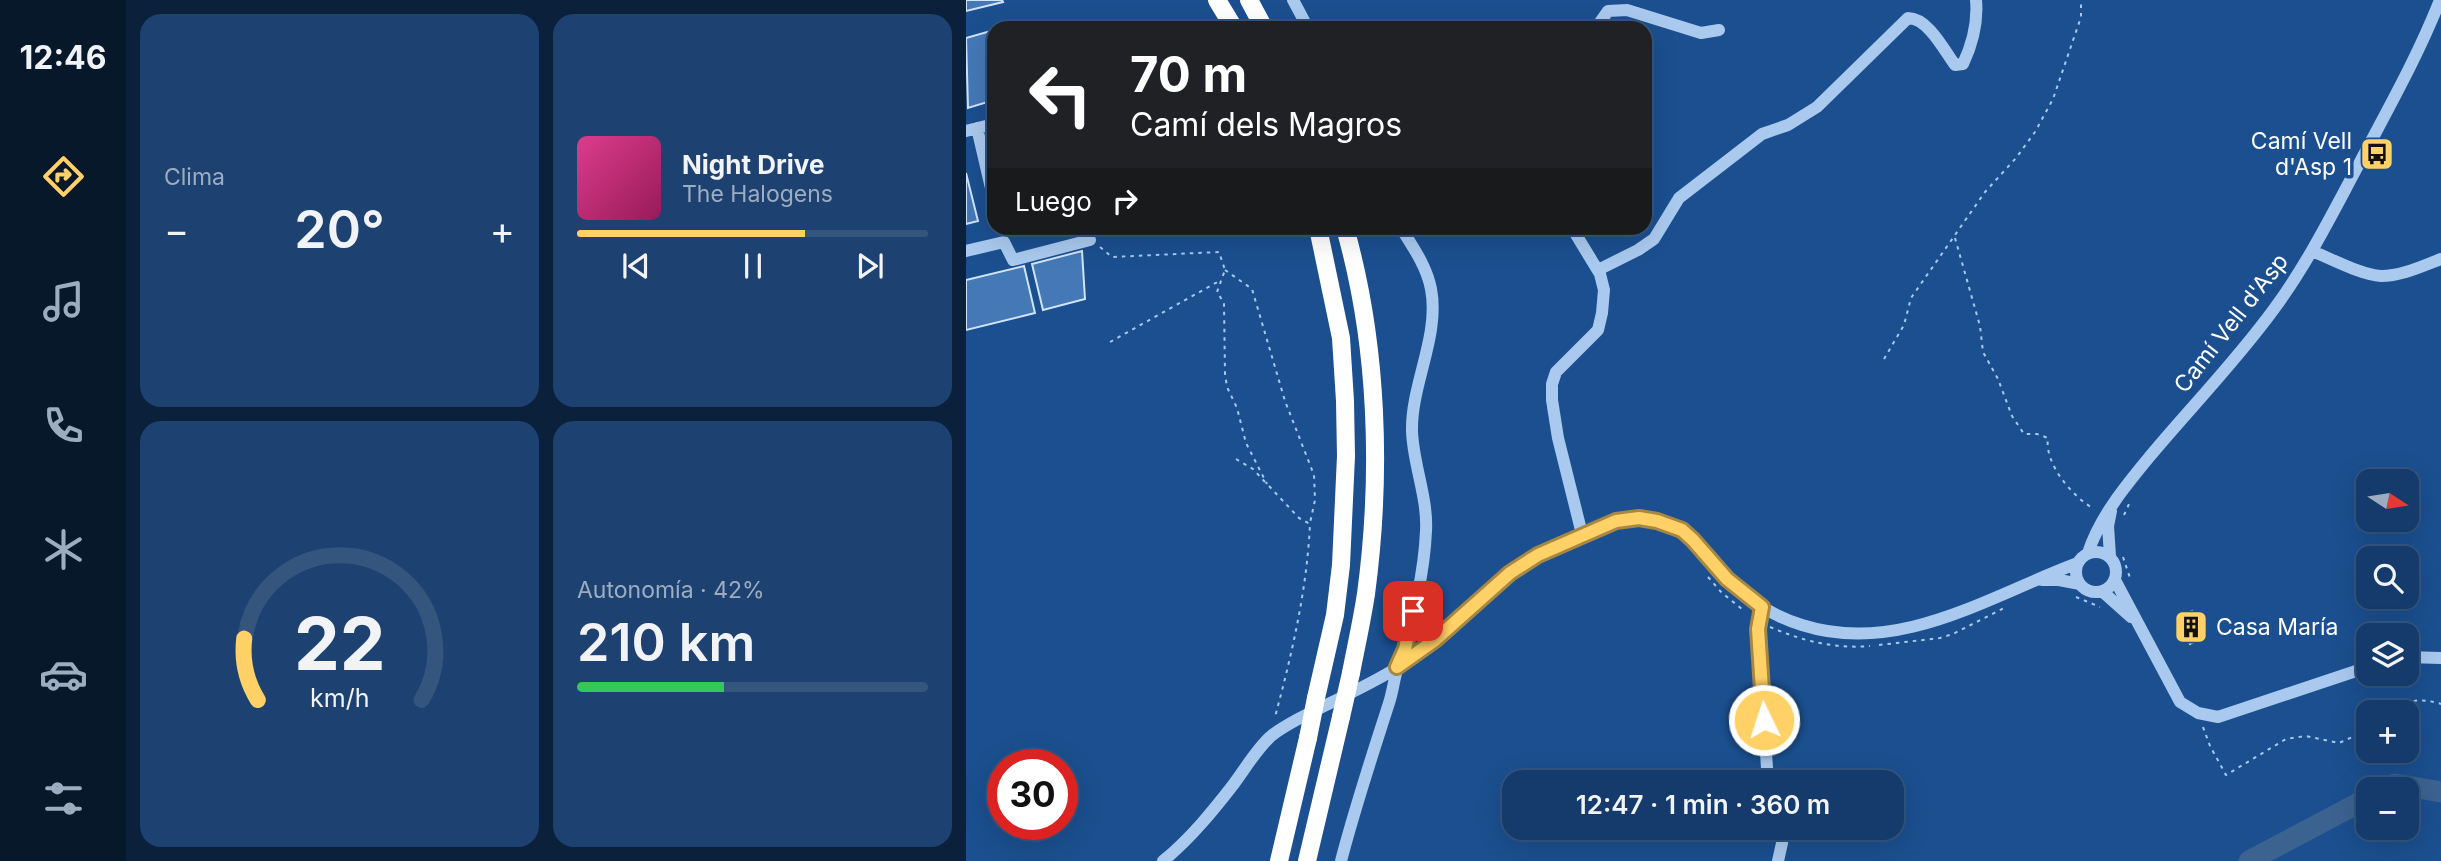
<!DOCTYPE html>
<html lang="es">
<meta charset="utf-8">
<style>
:root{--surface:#143b6b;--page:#1d4271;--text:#f1f3f6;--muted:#9dadc1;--line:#33557e;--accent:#ffd166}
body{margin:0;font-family:Inter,sans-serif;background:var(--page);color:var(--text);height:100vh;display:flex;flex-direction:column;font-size:26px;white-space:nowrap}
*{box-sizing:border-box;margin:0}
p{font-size:23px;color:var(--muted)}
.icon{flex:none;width:38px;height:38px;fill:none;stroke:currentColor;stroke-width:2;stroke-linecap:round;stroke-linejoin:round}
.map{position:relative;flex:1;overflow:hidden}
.details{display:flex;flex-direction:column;gap:14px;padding:14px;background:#0b203b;width:840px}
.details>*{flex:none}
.banner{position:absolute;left:21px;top:21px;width:665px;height:214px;border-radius:21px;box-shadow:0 7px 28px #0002,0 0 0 2px var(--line);background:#202124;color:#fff;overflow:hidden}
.needle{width:46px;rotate:102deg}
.fabs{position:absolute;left:1390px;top:469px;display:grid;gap:14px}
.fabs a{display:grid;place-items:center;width:63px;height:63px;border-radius:14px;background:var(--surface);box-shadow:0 7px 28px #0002,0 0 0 2px var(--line);font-size:35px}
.speed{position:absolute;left:21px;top:749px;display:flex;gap:14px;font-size:35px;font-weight:700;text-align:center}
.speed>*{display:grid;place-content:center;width:91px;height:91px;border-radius:50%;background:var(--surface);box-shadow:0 7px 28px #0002,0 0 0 2px var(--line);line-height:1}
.speed .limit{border:10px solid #d22;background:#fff;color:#111}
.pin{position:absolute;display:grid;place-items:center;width:60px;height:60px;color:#fff;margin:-30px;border-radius:14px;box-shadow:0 4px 10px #0006}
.me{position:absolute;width:77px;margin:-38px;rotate:356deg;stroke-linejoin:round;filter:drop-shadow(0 0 5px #0008)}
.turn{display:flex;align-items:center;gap:24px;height:147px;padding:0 28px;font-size:32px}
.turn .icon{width:91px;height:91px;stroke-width:2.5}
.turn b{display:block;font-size:49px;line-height:60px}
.then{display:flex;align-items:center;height:66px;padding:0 28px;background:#0003;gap:14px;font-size:26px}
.big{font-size:52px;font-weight:600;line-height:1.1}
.details .widget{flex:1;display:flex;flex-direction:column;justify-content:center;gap:10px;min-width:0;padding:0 24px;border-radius:21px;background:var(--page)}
.details .dial{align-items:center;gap:0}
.dial svg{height:182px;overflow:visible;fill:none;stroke:var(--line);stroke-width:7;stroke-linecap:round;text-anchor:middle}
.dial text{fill:var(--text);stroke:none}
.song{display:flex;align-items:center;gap:21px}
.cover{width:84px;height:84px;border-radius:10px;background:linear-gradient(135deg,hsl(330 70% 55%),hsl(330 70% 35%))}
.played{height:7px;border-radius:4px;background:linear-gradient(90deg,var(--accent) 65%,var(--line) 65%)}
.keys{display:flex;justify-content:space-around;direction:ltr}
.heat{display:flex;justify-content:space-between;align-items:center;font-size:38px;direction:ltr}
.charge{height:10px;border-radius:5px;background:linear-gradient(90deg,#34c759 42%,var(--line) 0)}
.details .tiles{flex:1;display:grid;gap:14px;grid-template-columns:repeat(2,1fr)}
.trip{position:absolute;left:536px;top:770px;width:402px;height:70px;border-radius:21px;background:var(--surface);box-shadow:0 7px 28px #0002,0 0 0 2px var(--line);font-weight:600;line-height:70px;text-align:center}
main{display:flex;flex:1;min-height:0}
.menu{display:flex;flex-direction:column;width:126px;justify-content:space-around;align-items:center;background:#08182b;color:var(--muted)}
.menu .icon{width:49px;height:49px}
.menu .selected{color:var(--accent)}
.menu b{font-size:32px;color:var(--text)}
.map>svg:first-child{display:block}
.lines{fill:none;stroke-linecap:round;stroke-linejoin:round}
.river{stroke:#3c6290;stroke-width:21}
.building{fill:#4478b7;stroke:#cfe3fa;stroke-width:2}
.path{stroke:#a9c9ee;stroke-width:2;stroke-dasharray:3.5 5;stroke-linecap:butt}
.minor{stroke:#a9c9ee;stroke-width:12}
.highway{stroke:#fff;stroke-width:18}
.highway-bridge{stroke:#fff;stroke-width:18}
.route-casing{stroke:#a68842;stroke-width:18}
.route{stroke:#ffd166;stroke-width:12}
.labels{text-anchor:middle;stroke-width:7;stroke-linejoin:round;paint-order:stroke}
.poi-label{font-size:23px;fill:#fff;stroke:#1b4f8f;text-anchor:end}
.street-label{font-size:23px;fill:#fff;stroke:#1b4f8f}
</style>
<main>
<nav class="menu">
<b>12:46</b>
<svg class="icon selected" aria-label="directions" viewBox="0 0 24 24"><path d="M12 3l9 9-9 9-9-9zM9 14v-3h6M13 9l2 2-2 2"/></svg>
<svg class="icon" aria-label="music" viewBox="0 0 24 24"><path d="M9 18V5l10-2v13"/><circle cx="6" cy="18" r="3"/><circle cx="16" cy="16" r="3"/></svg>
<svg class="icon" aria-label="phone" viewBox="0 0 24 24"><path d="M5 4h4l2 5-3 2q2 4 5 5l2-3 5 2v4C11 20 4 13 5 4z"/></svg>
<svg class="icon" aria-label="climate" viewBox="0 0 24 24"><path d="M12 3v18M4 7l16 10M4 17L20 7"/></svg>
<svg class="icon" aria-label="car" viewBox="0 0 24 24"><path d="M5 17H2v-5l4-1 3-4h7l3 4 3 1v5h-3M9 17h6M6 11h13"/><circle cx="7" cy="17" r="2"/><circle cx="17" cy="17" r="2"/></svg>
<svg class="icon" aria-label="filters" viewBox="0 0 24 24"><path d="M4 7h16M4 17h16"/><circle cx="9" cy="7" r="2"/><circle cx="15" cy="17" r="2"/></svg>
</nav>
<section class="details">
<div class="tiles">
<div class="widget"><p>Clima</p>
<div class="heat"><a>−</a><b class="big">20°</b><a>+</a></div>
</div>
<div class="widget">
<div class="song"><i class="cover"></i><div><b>Night Drive</b><p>The Halogens</p></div></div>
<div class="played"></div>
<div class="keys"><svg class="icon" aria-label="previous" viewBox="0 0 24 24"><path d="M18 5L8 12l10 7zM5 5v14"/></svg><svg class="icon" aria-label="pause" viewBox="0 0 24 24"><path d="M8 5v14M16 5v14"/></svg><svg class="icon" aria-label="next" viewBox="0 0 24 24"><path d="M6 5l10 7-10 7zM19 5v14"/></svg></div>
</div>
<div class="widget dial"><svg viewBox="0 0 100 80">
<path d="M14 69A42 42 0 1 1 86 69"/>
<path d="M14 69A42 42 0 0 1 8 42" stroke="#ffd166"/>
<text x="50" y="56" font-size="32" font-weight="700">22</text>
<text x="50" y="72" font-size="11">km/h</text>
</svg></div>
<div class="widget"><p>Autonomía · 42%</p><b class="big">210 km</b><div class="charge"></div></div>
</div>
</section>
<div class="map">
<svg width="1475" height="861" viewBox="0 0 1475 861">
<rect width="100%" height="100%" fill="#1b4f8f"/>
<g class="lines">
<path class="river" d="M1419 789 1429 784 1475 792
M1283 861 1402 798"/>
</g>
<path class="building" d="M0 0H36L37 2 0 11Z
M28 30V100L2 108 0 38Z
M0 173 12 221 0 224Z
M116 251 119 299 77 310 66 264Z
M58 266 69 313 0 330V280Z
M1226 611 1239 636 1224 644 1211 618Z"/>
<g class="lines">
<path class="path" d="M989 238 1014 326 1017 352 1032 379 1046 416 1058 434H1071L1082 438C1078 464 1107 497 1128 509
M134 247 146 257 253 252 259 270 251 292 258 303 259 374 261 387 271 408 280 443 301 484
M259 270 286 289 319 401 348 475 349 500 344 523
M144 342 255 280
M918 359 938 325 945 298 1019 192 1050 158 1069 132 1087 99 1115 17V0
M270 459 287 469 299 482
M303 486 333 518 344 524C341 589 326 654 309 717
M1158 515 1163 504
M1157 557 1165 581
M742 577 756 593 776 609
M1110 597 1134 607
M804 627C837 641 868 649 904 646
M913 645 974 638 987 634 1040 607
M1425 712C1440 699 1456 698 1475 704
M1237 727 1244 746 1260 775 1320 739 1340 736 1373 743 1402 730"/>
<path class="minor" d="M327 0 342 28
M630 28 642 11 661 10 735 33 753 30
M11 128 28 201
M0 131 28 124
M606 228 634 274 638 290 636 313 632 330 590 372 586 384V400L592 438 616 534
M0 251 38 242 47 260 124 240
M1346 251C1366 259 1395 275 1415 276 1436 276 1456 266 1475 259
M632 270 672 250 688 239 713 198 796 134 822 125 851 107 942 18C962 18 978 50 989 65L997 64C1006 45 1012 22 1010 0
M1110 572a20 20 0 1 1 40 0a20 20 0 1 1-40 0Z
M1122 553C1134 516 1161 484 1185 455 1226 406 1271 360 1308 309 1342 263 1367 212 1394 162 1422 109 1452 56 1474 0
M1144 556 1142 526 1145 511
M1076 580H1093L1114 584
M1149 580 1214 702 1232 713 1252 717 1402 667
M1137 592 1165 617
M796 607 792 629 801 768 805 782
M1440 657 1475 658
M197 861C224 839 246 812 267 785 279 769 290 750 304 737 317 726 332 719 346 712 374 698 403 685 429 669 471 643 504 605 542 575 566 556 596 542 624 531 639 525 654 519 671 519 718 517 733 550 762 580 783 601 807 616 836 625 933 656 1023 596 1112 563
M375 861C389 807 406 756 423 703 427 691 428 678 432 667 446 624 458 577 460 531 462 498 447 464 446 431 445 384 474 336 465 289 461 267 447 247 435 228
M812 861 816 843 815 828"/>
<path class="highway" d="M251 0 268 28
M283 0 298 28
M379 228C412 344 416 474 400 594 396 620 390 647 385 673
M350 698 369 615 375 565 380 456 379 401 375 338 352 228
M313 861 342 738
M341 861 375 717"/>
<path class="highway-bridge" d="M375 717 385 673
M342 738 350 698"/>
</g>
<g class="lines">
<defs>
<path id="route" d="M447 611 439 649 431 667 469 640 544 573 572 555 650 521 673 518 691 521 716 530 727 540 761 579 796 607 792 629 798 720"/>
</defs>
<use href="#route" class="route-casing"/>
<use href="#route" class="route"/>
</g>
<defs>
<symbol id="bus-square" viewBox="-11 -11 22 22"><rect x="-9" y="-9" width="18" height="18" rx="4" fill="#ffd166" stroke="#1b4f8f"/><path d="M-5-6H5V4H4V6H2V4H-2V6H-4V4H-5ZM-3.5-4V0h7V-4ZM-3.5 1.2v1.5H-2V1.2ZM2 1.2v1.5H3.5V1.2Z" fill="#111"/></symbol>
<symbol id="building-square" viewBox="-11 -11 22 22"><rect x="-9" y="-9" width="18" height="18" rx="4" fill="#ffd166" stroke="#1b4f8f"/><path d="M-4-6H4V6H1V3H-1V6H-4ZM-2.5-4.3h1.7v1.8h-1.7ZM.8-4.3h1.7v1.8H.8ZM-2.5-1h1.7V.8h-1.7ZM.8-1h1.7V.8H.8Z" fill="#111"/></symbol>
</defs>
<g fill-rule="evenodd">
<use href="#bus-square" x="1392" y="135" width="38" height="38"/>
<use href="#building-square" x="1206" y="608" width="38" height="38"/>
</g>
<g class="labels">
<g class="poi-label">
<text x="1386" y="149">Camí Vell<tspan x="1386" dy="26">d'Asp 1</tspan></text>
<text x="1250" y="635" text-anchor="start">Casa María</text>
</g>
<g class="street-label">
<text transform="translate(1265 323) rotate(-52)" y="8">Camí Vell d'Asp</text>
</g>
</g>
</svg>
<div class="fabs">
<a><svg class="needle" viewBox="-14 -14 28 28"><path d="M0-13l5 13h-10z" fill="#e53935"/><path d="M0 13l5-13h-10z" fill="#9dadc1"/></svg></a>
<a><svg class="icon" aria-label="search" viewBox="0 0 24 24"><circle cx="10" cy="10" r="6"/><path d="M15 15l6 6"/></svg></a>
<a><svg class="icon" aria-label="layers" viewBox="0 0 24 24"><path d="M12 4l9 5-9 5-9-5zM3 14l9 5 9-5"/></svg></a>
<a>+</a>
<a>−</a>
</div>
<div class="speed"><div class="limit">30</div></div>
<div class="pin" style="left:447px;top:611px;background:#d93025"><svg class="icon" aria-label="arrive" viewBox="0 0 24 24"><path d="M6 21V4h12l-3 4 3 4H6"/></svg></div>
<svg class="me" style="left:798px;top:720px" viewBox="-20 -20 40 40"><circle r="17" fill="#ffd166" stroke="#fff" stroke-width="3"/><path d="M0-11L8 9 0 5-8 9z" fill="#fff"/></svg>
<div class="trip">12:47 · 1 min · 360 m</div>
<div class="banner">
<div class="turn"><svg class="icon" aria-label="left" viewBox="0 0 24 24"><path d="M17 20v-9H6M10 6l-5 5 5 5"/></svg><div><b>70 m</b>Camí dels Magros</div></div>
<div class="then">Luego<svg class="icon" aria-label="right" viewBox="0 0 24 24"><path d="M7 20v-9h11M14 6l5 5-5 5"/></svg></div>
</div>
</div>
</main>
